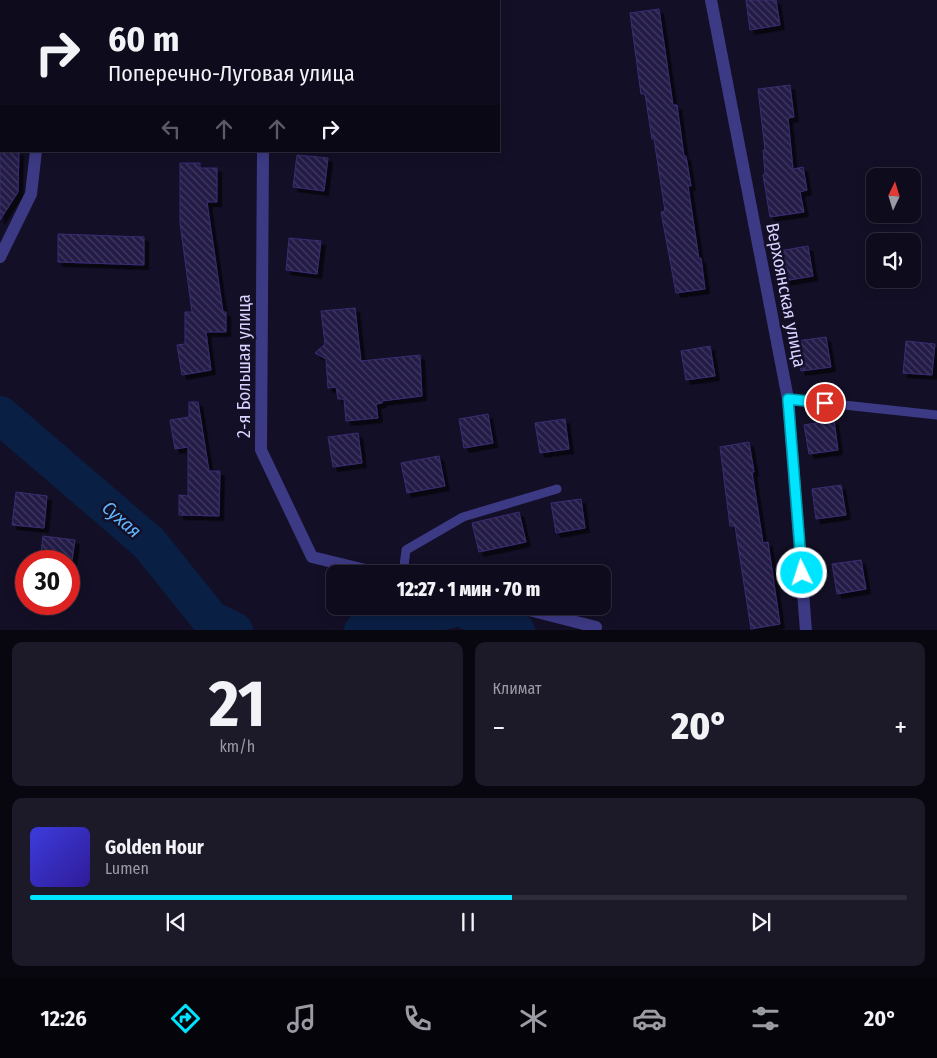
<!DOCTYPE html>
<html lang="ru">
<meta charset="utf-8">
<style>
:root{--surface:#0e0b1c;--page:#1c1929;--text:#f1f3f6;--muted:#9b9ba3;--line:#2e2b3b;--accent:#00e5ff}
body{margin:0;font-family:"Fira Sans Condensed",sans-serif;background:var(--page);color:var(--text);height:100vh;display:flex;flex-direction:column;font-size:19px;white-space:nowrap}
*{box-sizing:border-box;margin:0}
p{font-size:16px;color:var(--muted)}
.icon{flex:none;width:28px;height:28px;fill:none;stroke:currentColor;stroke-width:2;stroke-linecap:round;stroke-linejoin:round}
.map{position:relative;height:630px;overflow:hidden}
.sheet{display:flex;flex-direction:column;gap:12px;padding:12px;background:#08060f;flex:1}
.sheet>*{flex:none}
.hud{position:absolute;left:0px;top:0px;width:500px;height:152px;box-shadow:0 2px 12px #0003,0 0 0 1px var(--line);background:#0e0b1c;color:var(--text);overflow:hidden}
.needle{width:32px;rotate:4deg}
.buttons{position:absolute;left:866px;top:168px;display:grid;gap:10px}
.buttons a{display:grid;place-items:center;width:55px;height:55px;border-radius:10px;background:var(--surface);box-shadow:0 2px 12px #0003,0 0 0 1px var(--line);font-size:25px}
.speed{position:absolute;left:15px;top:550px;display:flex;gap:10px;font-size:25px;font-weight:700;text-align:center}
.speed>*{display:grid;place-content:center;width:65px;height:65px;border-radius:50%;background:var(--surface);box-shadow:0 2px 12px #0003,0 0 0 1px var(--line);line-height:1}
.speed .limit{border:8px solid #d22;background:#fff;color:#111}
.pin{position:absolute;display:grid;place-items:center;width:42px;height:42px;color:#fff;margin:-21px;border:2px solid #fff;border-radius:50%;box-shadow:0 1px 5px #0007}
.me{position:absolute;width:55px;margin:-28px;rotate:356deg;stroke-linejoin:round;filter:drop-shadow(0 0 4px #0008)}
.turn{display:flex;align-items:center;gap:18px;height:105px;padding:0 25px;font-size:22px}
.turn .icon{width:65px;height:65px;stroke-width:2.5}
.turn b{display:block;font-size:35px;line-height:42px}
.lanes{display:flex;align-items:center;height:48px;padding:0 25px;background:#0003;justify-content:center;gap:25px;direction:ltr}
.lanes .off{opacity:.35}
.big{font-size:38px;font-weight:800;line-height:1.1}
.sheet .widget{flex:1;display:flex;flex-direction:column;justify-content:center;gap:8px;min-width:0;padding:0 18px;border-radius:10px;background:var(--page)}
.sheet .dial{align-items:center;gap:0}
.dial b{font-size:65px;line-height:1}
.song{display:flex;align-items:center;gap:15px}
.cover{width:60px;height:60px;border-radius:8px;background:linear-gradient(135deg,hsl(240 70% 55%),hsl(250 70% 35%))}
.played{height:5px;border-radius:2px;background:linear-gradient(90deg,var(--accent) 55%,var(--line) 55%)}
.keys{display:flex;justify-content:space-around;direction:ltr}
.heat{display:flex;justify-content:space-between;align-items:center;font-size:28px;direction:ltr}
.sheet .tiles{flex:1;display:grid;gap:12px;grid-template-columns:1fr 1fr}
.widget:last-child{grid-column:span 2}
.trip{position:absolute;left:326px;top:565px;width:285px;height:50px;border-radius:10px;background:var(--surface);box-shadow:0 2px 12px #0003,0 0 0 1px var(--line);font-weight:800;line-height:50px;text-align:center}
.dock{display:flex;height:80px;justify-content:space-around;align-items:center;background:#06040b;color:var(--muted)}
.dock .icon{width:35px;height:35px}
.dock .selected{color:var(--accent)}
.dock b{font-size:22px;color:var(--text)}
.map>svg:first-child{display:block}
.lines{fill:none;stroke-linecap:round;stroke-linejoin:round}
.river{stroke:#0a1f44;stroke-width:38}
.building{fill:url(#building-back-hatch);stroke:#3b2d73;filter:url(#shadow)}
.service{stroke:#3d3a85;stroke-width:9}
.minor{stroke:#3d3a85;stroke-width:12}
.tertiary{stroke:#3d3a85;stroke-width:12}
.route-casing{stroke:#0095a6;stroke-width:12}
.route{stroke:#00e5ff;stroke-width:9}
.labels{text-anchor:middle;stroke-width:5;stroke-linejoin:round;paint-order:stroke}
.street-label{font-size:18px;fill:#d9d4ff;stroke:#130f26}
.water-label{font-size:19px;font-style:italic;fill:#62b6ff;stroke:#130f26}
</style>
<div class="map">
<svg width="937" height="631" viewBox="0 0 937 631">
<defs>
<pattern id="building-back-hatch" width="6" height="6" patternUnits="userSpaceOnUse" patternTransform="scale(1.25)"><rect width="6" height="6" fill="#241b47"/><path d="M-1 5l2 2M0 0l6 6M5-1l2 2" fill="none" stroke="#433b63"/></pattern>
<filter id="shadow"><feDropShadow dx="4.5" dy="4.5" stdDeviation="0" flood-color="#0009"/></filter>
</defs>
<rect width="100%" height="100%" fill="#130f26"/>
<g class="lines">
<path class="river" d="M0 415 149 543 210 619 234 631
M363 631 459 607 516 631"/>
</g>
<path class="building" d="M746 0H776L780 25 750 30Z
M659 9 673 105H677L684 156H686L691 186H688L699 259 701 258 705 289 676 293 661 212 665 211 654 139H652L645 94H641L630 13Z
M790 85 794 117 788 118 793 169 803 167 807 190 800 192 804 212 770 217 763 175 765 174 763 150H765L758 89Z
M0 151H19L18 192 0 220Z
M297 155 328 158 324 191 293 187Z
M180 163H200V168H217V202H207L223 312H226V332H206L211 370 182 375 177 345 185 344V312H192L180 223Z
M58 234 144 237V265L58 262Z
M289 238 321 241 317 274 286 270Z
M808 246 813 276 784 281 779 251Z
M355 308 361 361 420 355 422 396 382 401V403L376 404 378 418 346 421 344 399H338L336 387 328 388 326 359 315 353 325 344 321 311Z
M826 337 831 367 801 371 797 341Z
M906 341 935 344 932 375 903 373Z
M710 346 715 376 686 380 681 351Z
M189 402H198L209 471H220L219 516 179 515V495L188 496V447L175 449 170 420 189 417Z
M488 414 493 443 464 448 459 419Z
M565 419 569 449 540 453 535 423Z
M834 420 838 450 809 454 804 425Z
M358 433 362 463 333 467 328 437Z
M749 442 754 472H752L763 543 768 542 780 624 751 629 735 526H730L720 447Z
M439 456 445 486 407 493 401 463Z
M841 485 846 515 816 519 812 489Z
M16 492 47 496 44 528 12 525Z
M581 499 585 528 556 533 551 503Z
M519 512 526 542 479 552 472 523Z
M43 536 75 540 72 561H40Z
M861 560 866 589 837 594 832 564Z"/>
<g class="lines">
<path class="service" d="M788 399 937 415
M403 574 406 550 463 517 557 489"/>
<path class="minor" d="M711 0 788 399 806 631
M263 151 261 450 312 557 382 574
M513 606 596 627"/>
<path class="tertiary" d="M310 0 312 1
M54 1 55 0
M356 1 369 0
M0 257 31 194 36 151"/>
</g>
<g class="lines">
<defs>
<path id="route" d="M802 573 788 399 825 403"/>
</defs>
<use href="#route" class="route-casing"/>
<use href="#route" class="route"/>
</g>
<g class="labels">
<g class="street-label">
<text transform="translate(786 295) rotate(79)" y="6">Верхоянская улица</text>
<text transform="translate(244 366) rotate(-90)" y="6">2-я Большая улица</text>
</g>
<g class="water-label">
<text transform="translate(122 519) rotate(41)" y="7">Сухая</text>
</g>
</g>
</svg>
<div class="buttons">
<a><svg class="needle" viewBox="-14 -14 28 28"><path d="M0-13l5 13h-10z" fill="#e53935"/><path d="M0 13l5-13h-10z" fill="#9b9ba3"/></svg></a>
<a><svg class="icon" aria-label="sound" viewBox="0 0 24 24"><path d="M4 9h4l5-4v14l-5-4H4zM17 9q2 3 0 6"/></svg></a>
</div>
<div class="speed"><div class="limit">30</div></div>
<div class="pin" style="left:825px;top:403px;background:#d93025"><svg class="icon" aria-label="arrive" viewBox="0 0 24 24"><path d="M6 21V4h12l-3 4 3 4H6"/></svg></div>
<svg class="me" style="left:802px;top:573px" viewBox="-20 -20 40 40"><circle r="17" fill="#00e5ff" stroke="#fff" stroke-width="3"/><path d="M0-11L8 9 0 5-8 9z" fill="#fff"/></svg>
<div class="trip">12:27 · 1 мин · 70 m</div>
<div class="hud">
<div class="turn"><svg class="icon" aria-label="right" viewBox="0 0 24 24"><path d="M7 20v-9h11M14 6l5 5-5 5"/></svg><div><b>60 m</b>Поперечно-Луговая улица</div></div>
<div class="lanes"><svg class="icon off" aria-label="left" viewBox="0 0 24 24"><path d="M17 20v-9H6M10 6l-5 5 5 5"/></svg><svg class="icon off" aria-label="ahead" viewBox="0 0 24 24"><path d="M12 20V5M6 11l6-6 6 6"/></svg><svg class="icon off" aria-label="ahead" viewBox="0 0 24 24"><path d="M12 20V5M6 11l6-6 6 6"/></svg><svg class="icon" aria-label="right" viewBox="0 0 24 24"><path d="M7 20v-9h11M14 6l5 5-5 5"/></svg></div>
</div>
</div>
<section class="sheet">
<div class="tiles">
<div class="widget dial"><b>21</b><p>km/h</p></div>
<div class="widget"><p>Климат</p>
<div class="heat"><a>−</a><b class="big">20°</b><a>+</a></div>
</div>
<div class="widget">
<div class="song"><i class="cover"></i><div><b>Golden Hour</b><p>Lumen</p></div></div>
<div class="played"></div>
<div class="keys"><svg class="icon" aria-label="previous" viewBox="0 0 24 24"><path d="M18 5L8 12l10 7zM5 5v14"/></svg><svg class="icon" aria-label="pause" viewBox="0 0 24 24"><path d="M8 5v14M16 5v14"/></svg><svg class="icon" aria-label="next" viewBox="0 0 24 24"><path d="M6 5l10 7-10 7zM19 5v14"/></svg></div>
</div>
</div>
</section>
<nav class="dock">
<b>12:26</b>
<svg class="icon selected" aria-label="directions" viewBox="0 0 24 24"><path d="M12 3l9 9-9 9-9-9zM9 14v-3h6M13 9l2 2-2 2"/></svg>
<svg class="icon" aria-label="music" viewBox="0 0 24 24"><path d="M9 18V5l10-2v13"/><circle cx="6" cy="18" r="3"/><circle cx="16" cy="16" r="3"/></svg>
<svg class="icon" aria-label="phone" viewBox="0 0 24 24"><path d="M5 4h4l2 5-3 2q2 4 5 5l2-3 5 2v4C11 20 4 13 5 4z"/></svg>
<svg class="icon" aria-label="climate" viewBox="0 0 24 24"><path d="M12 3v18M4 7l16 10M4 17L20 7"/></svg>
<svg class="icon" aria-label="car" viewBox="0 0 24 24"><path d="M5 17H2v-5l4-1 3-4h7l3 4 3 1v5h-3M9 17h6M6 11h13"/><circle cx="7" cy="17" r="2"/><circle cx="17" cy="17" r="2"/></svg>
<svg class="icon" aria-label="filters" viewBox="0 0 24 24"><path d="M4 7h16M4 17h16"/><circle cx="9" cy="7" r="2"/><circle cx="15" cy="17" r="2"/></svg>
<b>20°</b>
</nav>
